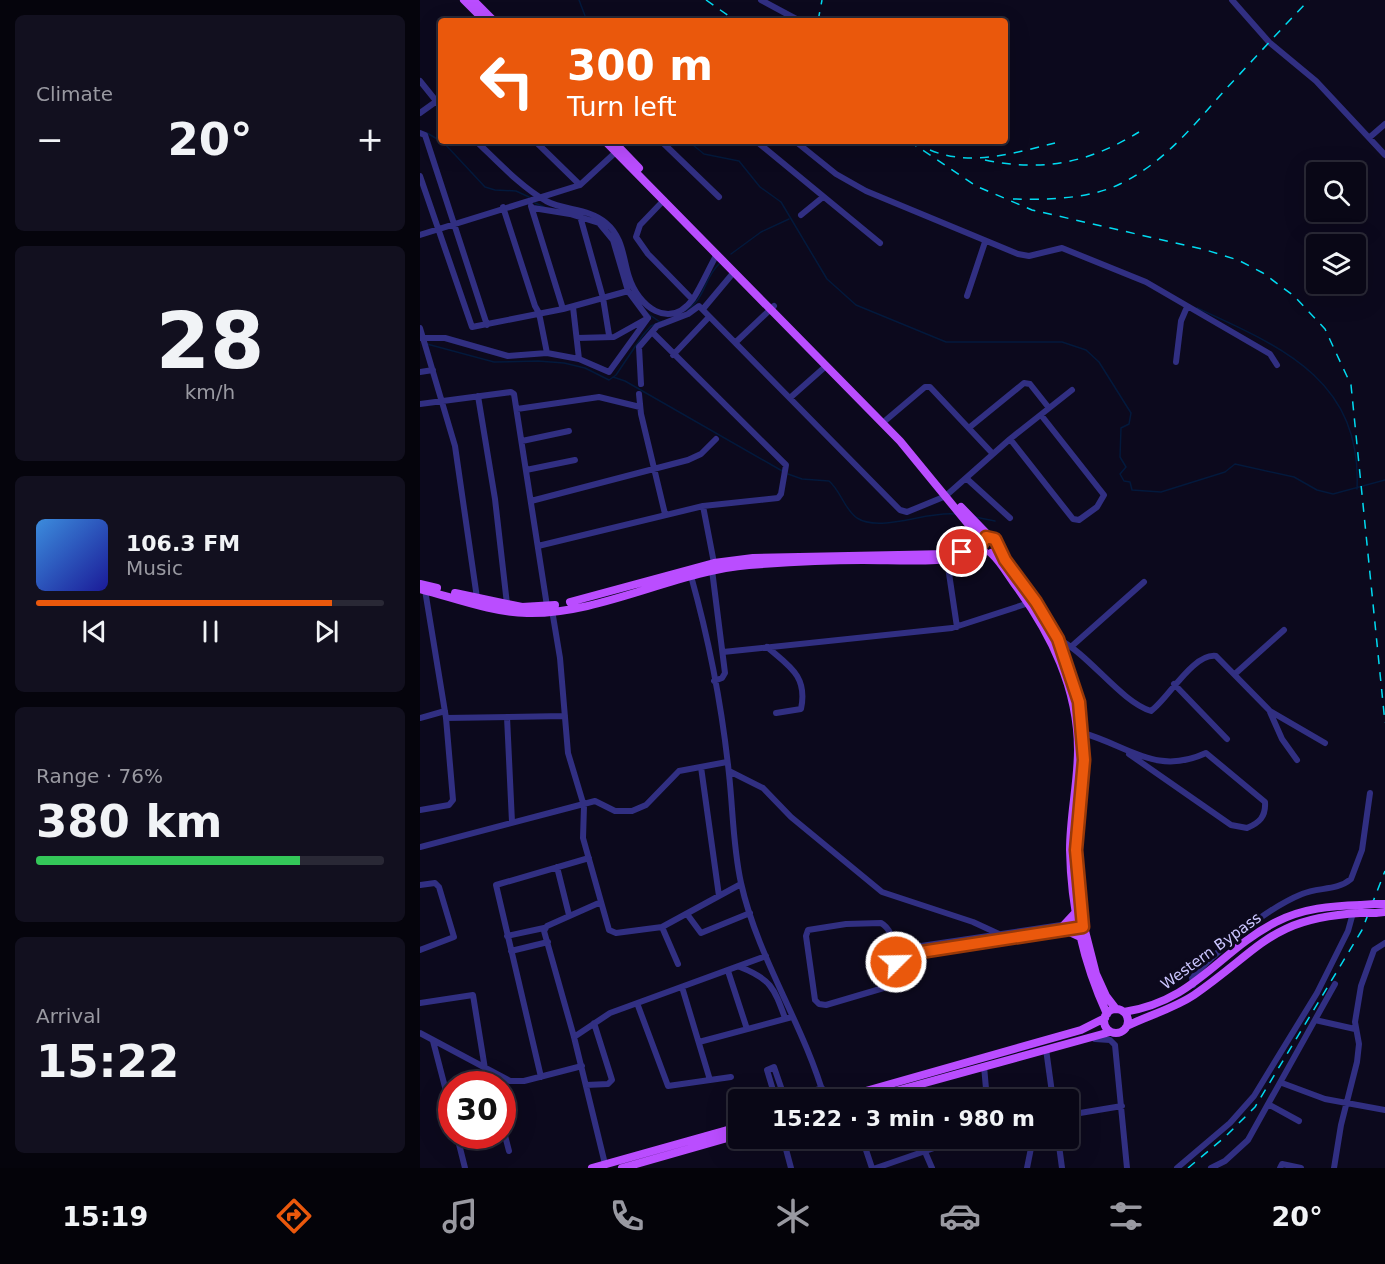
<!DOCTYPE html>
<meta charset="utf-8">
<style>
:root{--surface:#090716;--page:#12101f;--text:#f1f3f6;--muted:#9999a1;--line:#292835;--accent:#ea580c}
body{margin:0;font-family:"DejaVu Sans",sans-serif;background:var(--page);color:var(--text);height:100vh;display:flex;flex-direction:column;font-size:22px;white-space:nowrap}
*{box-sizing:border-box;margin:0}
p{font-size:20px;color:var(--muted)}
.icon{flex:none;width:33px;height:33px;fill:none;stroke:currentColor;stroke-width:2;stroke-linecap:round;stroke-linejoin:round}
.map{position:relative;flex:1;overflow:hidden}
.side{display:flex;flex-direction:column;gap:15px;padding:15px;background:#05040c;width:420px}
.side>*{flex:none}
.top-card{position:absolute;left:18px;top:18px;width:570px;height:126px;border-radius:6px;box-shadow:0 6px 24px #0002,0 0 0 2px var(--line);background:#ea580c;color:#fff;overflow:hidden}
.tools{position:absolute;left:886px;top:162px;display:grid;gap:12px}
.tools a{display:grid;place-items:center;width:60px;height:60px;border-radius:6px;background:var(--surface);box-shadow:0 6px 24px #0002,0 0 0 2px var(--line);font-size:30px}
.speed{position:absolute;left:18px;top:1071px;display:flex;gap:12px;font-size:30px;font-weight:700;text-align:center}
.speed>*{display:grid;place-content:center;width:78px;height:78px;border-radius:50%;background:var(--surface);box-shadow:0 6px 24px #0002,0 0 0 2px var(--line);line-height:1}
.speed .limit{border:9px solid #d22;background:#fff;color:#111}
.pin{position:absolute;display:grid;place-items:center;width:51px;height:51px;color:#fff;margin:-26px;border:3px solid #fff;border-radius:50%;box-shadow:0 2px 6px #0007}
.me{position:absolute;width:66px;margin:-33px;rotate:67deg;stroke-linejoin:round;filter:drop-shadow(0 0 4px #0008)}
.turn{display:flex;align-items:center;gap:21px;height:126px;padding:0 30px;font-size:27px}
.turn .icon{width:78px;height:78px;stroke-width:2.5}
.turn b{display:block;font-size:42px;line-height:51px}
.big{font-size:45px;font-weight:700;line-height:1.1}
.side .card{flex:1;display:flex;flex-direction:column;justify-content:center;gap:9px;min-width:0;padding:0 21px;border-radius:9px;background:var(--page)}
.side .dial{align-items:center;gap:0}
.dial b{font-size:78px;line-height:1}
.song{display:flex;align-items:center;gap:18px}
.cover{width:72px;height:72px;border-radius:9px;background:linear-gradient(135deg,hsl(210 70% 55%),hsl(240 70% 35%))}
.played{height:6px;border-radius:3px;background:linear-gradient(90deg,var(--accent) 85%,var(--line) 85%)}
.keys{display:flex;justify-content:space-around;direction:ltr}
.heat{display:flex;justify-content:space-between;align-items:center;font-size:33px;direction:ltr}
.charge{height:9px;border-radius:4px;background:linear-gradient(90deg,#34c759 76%,var(--line) 0)}
.trip{position:absolute;left:308px;top:1089px;width:351px;height:60px;border-radius:6px;background:var(--surface);box-shadow:0 6px 24px #0002,0 0 0 2px var(--line);font-weight:700;line-height:60px;text-align:center}
.tab-bar{display:flex;height:96px;justify-content:space-around;align-items:center;background:#040309;color:var(--muted)}
.tab-bar .icon{width:42px;height:42px}
.tab-bar .on{color:var(--accent)}
.tab-bar b{font-size:27px;color:var(--text)}
main{display:flex;flex:1;min-height:0}
.map>svg:first-child{display:block}
.lines{fill:none;stroke-linecap:round;stroke-linejoin:round}
.stream{stroke:#03193c;stroke-width:1.5}
.minor{stroke:#312f82;stroke-width:6}
.major{stroke:#ba4dff;stroke-width:8}
.rail{stroke:#00dbf1;stroke-width:1.5;stroke-dasharray:9 8;stroke-linecap:butt}
.major-bridge{stroke:#ba4dff;stroke-width:8}
.route-casing{stroke:#983908;stroke-width:15}
.route{stroke:#ea580c;stroke-width:10}
.labels{text-anchor:middle;stroke-width:6;stroke-linejoin:round;paint-order:stroke}
.street-label{font-size:15px;fill:#ccc6ff;stroke:#0c091d}
</style>
<main>
<section class="side">
<div class="card"><p>Climate</p>
<div class="heat"><a>−</a><b class="big">20°</b><a>+</a></div>
</div>
<div class="card dial"><b>28</b><p>km/h</p></div>
<div class="card">
<div class="song"><i class="cover"></i><div><b>106.3 FM</b><p>Music</p></div></div>
<div class="played"></div>
<div class="keys"><svg class="icon" aria-label="previous" viewBox="0 0 24 24"><path d="M18 5L8 12l10 7zM5 5v14"/></svg><svg class="icon" aria-label="pause" viewBox="0 0 24 24"><path d="M8 5v14M16 5v14"/></svg><svg class="icon" aria-label="next" viewBox="0 0 24 24"><path d="M6 5l10 7-10 7zM19 5v14"/></svg></div>
</div>
<div class="card"><p>Range · 76%</p><b class="big">380 km</b><div class="charge"></div></div>
<div class="card"><p>Arrival</p><b class="big">15:22</b></div>
</section>
<div class="map">
<svg width="965" height="1168" viewBox="0 0 965 1168">
<rect width="100%" height="100%" fill="#0c091d"/>
<g class="lines">
<path class="stream" d="M159 0 167 21
M7 133 24 143 65 187 75 190 96 191 109 197
M273 141V145L284 154 319 161 340 187 361 202 407 279 436 305 526 342H642L666 350 679 362 711 413 709 424 701 428 700 457 706 467 700 474 704 481 710 482 712 490 741 492 805 472 815 464 874 477 897 490 913 494 965 480
M115 203 124 207
M311 254 341 232 369 219
M777 308C862 347 942 380 937 489
M266 310C285 300 284 278 299 264
M227 313 240 322
M7 344 74 362 118 361 144 363 165 368 189 380 196 375 223 335 231 326 243 321
M193 377 205 381 364 472
M368 474 382 479 409 481C421 491 424 509 437 518 460 533 506 511 535 514
M555 517 575 521"/>
<path class="minor" d="M341 0 380 21
M812 0 849 42 896 81 965 155
M0 81 21 107
M0 113 21 98
M0 133 5 135 67 325
M950 137 965 124
M56 141C77 161 101 187 126 201 145 211 169 208 186 223 203 237 203 258 209 277 218 306 249 331 273 299 282 285 289 268 297 254
M115 141 160 185
M241 141 299 197
M336 141 460 243
M375 141 416 174 446 191 598 254 609 256 642 248 726 282 850 354 857 365
M0 176 52 327 143 309 208 291
M244 200 220 225 216 237 228 254 272 299
M111 206 143 309
M83 207 115 306 119 313 127 353
M113 208 150 214 179 223 193 240 208 291 228 318
M381 215 403 197
M160 216 183 298 189 335
M0 235 160 185 197 151
M547 296 565 242
M153 307 159 359
M283 309 314 272
M0 328 35 446 57 598
M0 338H25L88 356 127 353 159 359 189 372 228 318
M157 338 194 337 228 318
M316 342 354 306
M253 355 289 317
M756 362 761 321 767 307
M0 372 13 370
M221 384 219 347 237 326 268 314 279 306 480 510 487 512 526 496
M219 394 221 414 245 514
M58 396 75 499 87 604
M371 397 406 366
M0 404 91 392 94 394 127 606
M97 409 179 397 220 407
M466 420 505 387H510L573 454
M550 427 604 383 610 384 629 408
M590 439 653 519 659 520 677 507 684 495 621 415
M102 441 149 431
M106 470 155 460
M546 478 590 518
M529 493 590 439 652 390
M111 501 268 460 281 454 296 439
M283 506 294 563
M118 546 283 506 358 498 361 494 366 465 232 332
M527 560 537 627
M292 570 305 673 302 678 294 681
M271 576C289 640 302 707 309 774 313 810 313 847 321 883 338 959 384 1025 405 1100
M132 610 140 658 148 753 164 806 163 838 189 930 196 933 242 927 321 884
M638 639C669 654 701 702 731 711 748 699 773 653 796 656L850 711 905 743
M652 646 724 582
M347 647C369 666 388 676 381 709L356 713
M303 652 532 628 609 603
M816 673 864 630
M754 684 807 739
M850 712 862 739 877 760
M87 717 92 822
M0 718 25 711
M26 718 145 716
M663 733C709 746 736 776 786 753L845 802C846 817 839 823 827 828L811 825 709 754
M281 767 299 896
M309 771 343 788 371 817 462 892 553 922 579 934
M0 810 29 805 33 800 26 718 5 590
M0 847 175 801 195 811H212L226 805 259 771 307 762
M137 867 149 915
M0 885 15 883 19 887 34 937 0 950
M181 902 127 926 124 931 154 1037 185 1164
M267 914 281 933 330 913
M461 923C478 932 482 974 467 987L406 1005 399 1004 395 1000 386 936 388 930 426 924Z
M242 927 258 964
M87 936 124 928
M474 950 661 922
M91 951 128 942
M475 956 663 927
M320 967C351 979 354 988 365 1018
M308 971 327 1029
M773 985 772 977C802 947 843 910 882 894 898 887 917 891 931 879L942 850 950 793
M262 987 290 1080
M0 1003 53 995 65 1069
M217 1003 248 1086 311 1077
M895 1020 935 1029
M0 1033 90 1081H104L162 1066
M154 1037 190 1013 346 956
M675 1039 690 1040 695 1045 707 1168
M13 1041 32 1114
M279 1042 372 1017
M626 1049 633 1100
M564 1066 567 1100
M71 1072 73 1084
M121 1077 76 885 169 858
M862 1083 905 1099 965 1110
M166 1085 188 1084 192 1080 174 1023
M480 1089 484 1100
M356 1100 347 1070 354 1067 365 1099
M363 1100 402 1088
M848 1104 879 1121
M648 1115 702 1106
M82 1124 89 1151
M37 1136 45 1168
M363 1138 371 1168
M442 1138 452 1168
M499 1138 512 1168
M638 1138 642 1168
M456 1168 543 1138
M607 1168 613 1138
M757 1168 810 1123 834 1096 897 993 928 931 933 913
M791 1168 805 1161 828 1140 915 984
M860 1168 862 1164 881 1168
M914 1168 921 1125 937 1062 939 1044 935 1022 941 986 954 950 965 943"/>
<path class="major" d="M44 0 65 21
M53 0 74 21
M185 141 480 441 562 541
M193 141 219 168
M541 507 570 537
M578 546 638 639 655 686 664 738 656 850 659 893 664 927 676 974 686 996 696 1009
M571 553C581 562 588 575 596 586 631 634 658 688 658 750 658 783 650 816 650 850 651 906 663 962 687 1014
M0 584 17 588
M0 589C35 598 71 612 107 613 179 615 256 571 329 565 367 562 405 560 443 560 484 560 525 564 565 552
M35 593 102 607 135 605
M150 602 294 563 333 558 528 554 561 545
M955 904H965
M955 913 965 912
M644 925 656 912
M645 930 660 937
M684 1021a12 12 0 1 1 24 0a12 12 0 1 1-24 0Z
M704 1012C775 1001 798 952 856 922 883 908 911 906 941 905
M707 1026C729 1015 753 1009 774 995 842 948 850 918 940 913
M414 1100 661 1030 685 1018
M443 1100 690 1032
M172 1168 318 1127
M202 1168 318 1135"/>
<path class="rail" d="M286 0 316 21
M398 21 402 0
M489 141 556 186 612 210 786 250 818 260 843 273 874 296 905 329 931 385 965 723
M510 150C551 167 594 153 635 143
M565 160C624 172 668 163 719 132
M593 199C627 200 669 199 700 184 745 162 773 126 805 90 833 60 861 29 889 0
M768 1168 805 1137 835 1107 942 930 965 871"/>
<path class="major-bridge" d="M941 905 955 904
M940 913H955"/>
</g>
<g class="lines">
<defs>
<path id="route" d="M476 962 475 956 663 927 656 850 664 760 659 702 638 639 616 602 585 560 575 539 566 537 561 545 542 552"/>
</defs>
<use href="#route" class="route-casing"/>
<use href="#route" class="route"/>
</g>
<g class="labels">
<g class="street-label">
<text transform="translate(791 951) rotate(-36)" y="5">Western Bypass</text>
</g>
</g>
</svg>
<div class="tools">
<a><svg class="icon" aria-label="search" viewBox="0 0 24 24"><circle cx="10" cy="10" r="6"/><path d="M15 15l6 6"/></svg></a>
<a><svg class="icon" aria-label="layers" viewBox="0 0 24 24"><path d="M12 4l9 5-9 5-9-5zM3 14l9 5 9-5"/></svg></a>
</div>
<div class="speed"><div class="limit">30</div></div>
<div class="pin" style="left:542px;top:552px;background:#d93025"><svg class="icon" aria-label="arrive" viewBox="0 0 24 24"><path d="M6 21V4h12l-3 4 3 4H6"/></svg></div>
<svg class="me" style="left:476px;top:962px" viewBox="-20 -20 40 40"><circle r="17" fill="#ea580c" stroke="#fff" stroke-width="3"/><path d="M0-11L8 9 0 5-8 9z" fill="#fff"/></svg>
<div class="trip">15:22 · 3 min · 980 m</div>
<div class="top-card">
<div class="turn"><svg class="icon" aria-label="left" viewBox="0 0 24 24"><path d="M17 20v-9H6M10 6l-5 5 5 5"/></svg><div><b>300 m</b>Turn left</div></div>
</div>
</div>
</main>
<nav class="tab-bar">
<b>15:19</b>
<svg class="icon on" aria-label="directions" viewBox="0 0 24 24"><path d="M12 3l9 9-9 9-9-9zM9 14v-3h6M13 9l2 2-2 2"/></svg>
<svg class="icon" aria-label="music" viewBox="0 0 24 24"><path d="M9 18V5l10-2v13"/><circle cx="6" cy="18" r="3"/><circle cx="16" cy="16" r="3"/></svg>
<svg class="icon" aria-label="phone" viewBox="0 0 24 24"><path d="M5 4h4l2 5-3 2q2 4 5 5l2-3 5 2v4C11 20 4 13 5 4z"/></svg>
<svg class="icon" aria-label="climate" viewBox="0 0 24 24"><path d="M12 3v18M4 7l16 10M4 17L20 7"/></svg>
<svg class="icon" aria-label="car" viewBox="0 0 24 24"><path d="M5 17H2v-5l4-1 3-4h7l3 4 3 1v5h-3M9 17h6M6 11h13"/><circle cx="7" cy="17" r="2"/><circle cx="17" cy="17" r="2"/></svg>
<svg class="icon" aria-label="filters" viewBox="0 0 24 24"><path d="M4 7h16M4 17h16"/><circle cx="9" cy="7" r="2"/><circle cx="15" cy="17" r="2"/></svg>
<b>20°</b>
</nav>
